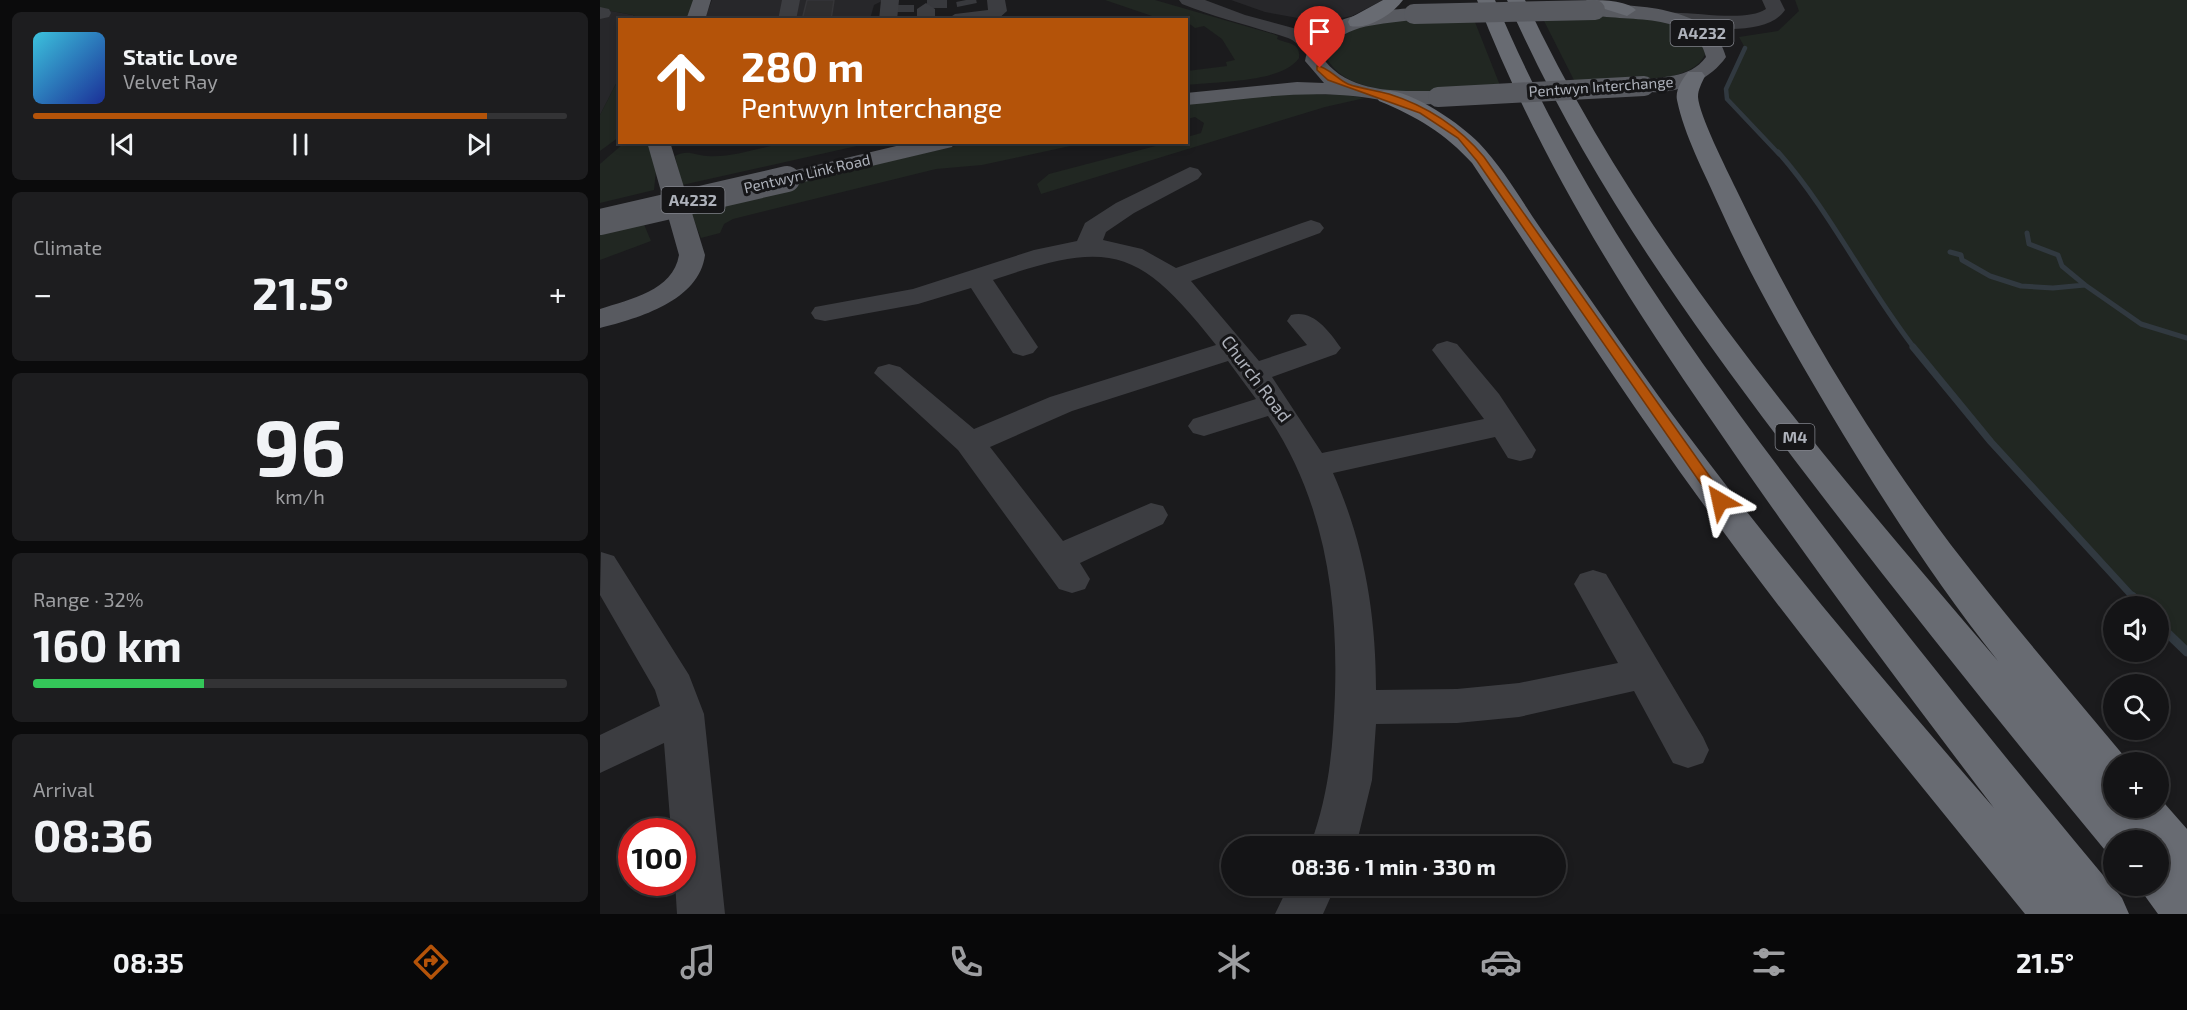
<!DOCTYPE html>
<meta charset="utf-8">
<style>
:root{--surface:#141416;--page:#1d1d1f;--text:#f1f3f6;--muted:#9d9ea1;--line:#333335;--accent:#b45309}
body{margin:0;font-family:"Exo 2",sans-serif;background:var(--page);color:var(--text);height:100vh;display:flex;flex-direction:column;font-size:22px;white-space:nowrap}
*{box-sizing:border-box;margin:0}
p{font-size:20px;color:var(--muted)}
.icon{flex:none;width:33px;height:33px;fill:none;stroke:currentColor;stroke-width:2;stroke-linecap:round;stroke-linejoin:round}
.map{position:relative;flex:1;overflow:hidden}
.side{display:flex;flex-direction:column;gap:12px;padding:12px;background:#0b0b0c;width:600px}
.side>*{flex:none}
.top-card{position:absolute;left:18px;top:18px;width:570px;height:126px;border-radius:0px;box-shadow:0 3px 9px #0003,0 0 0 2px var(--line);background:#b45309;color:#fff;overflow:hidden}
.controls{position:absolute;left:1503px;top:596px;display:grid;gap:12px}
.controls a{display:grid;place-items:center;width:66px;height:66px;border-radius:50%;background:var(--surface);box-shadow:0 3px 9px #0003,0 0 0 2px var(--line);font-size:30px}
.speed{position:absolute;left:18px;top:818px;display:flex;gap:12px;font-size:30px;font-weight:700;text-align:center}
.speed>*{display:grid;place-content:center;width:78px;height:78px;border-radius:50%;background:var(--surface);box-shadow:0 3px 9px #0003,0 0 0 2px var(--line);line-height:1}
.speed .limit{border:9px solid #d22;background:#fff;color:#111}
.pin{position:absolute;display:grid;place-items:center;width:51px;height:51px;color:#fff;margin:-62px -26px;border-radius:50% 50% 50% 0;rotate:-45deg;box-shadow:0 0 6px #0007}
.pin .icon{rotate:45deg}
.me{position:absolute;width:66px;margin:-33px;rotate:324deg;stroke-linejoin:round;filter:drop-shadow(0 0 4px #0008)}
.turn{display:flex;align-items:center;gap:21px;height:126px;padding:0 24px;font-size:27px}
.turn .icon{width:78px;height:78px;stroke-width:2.5}
.turn b{display:block;font-size:42px;line-height:51px}
.big{font-size:45px;font-weight:700;line-height:1.1}
.side .card{flex:1;display:flex;flex-direction:column;justify-content:center;gap:9px;min-width:0;padding:0 21px;border-radius:9px;background:var(--page)}
.side .dial{align-items:center;gap:0}
.dial b{font-size:78px;line-height:1}
.song{display:flex;align-items:center;gap:18px}
.cover{width:72px;height:72px;border-radius:9px;background:linear-gradient(135deg,hsl(190 70% 55%),hsl(230 70% 35%))}
.played{height:6px;border-radius:3px;background:linear-gradient(90deg,var(--accent) 85%,var(--line) 85%)}
.keys{display:flex;justify-content:space-around;direction:ltr}
.heat{display:flex;justify-content:space-between;align-items:center;font-size:33px;direction:ltr}
.charge{height:9px;border-radius:4px;background:linear-gradient(90deg,#34c759 32%,var(--line) 0)}
.trip{position:absolute;left:621px;top:836px;width:345px;height:60px;border-radius:30px;background:var(--surface);box-shadow:0 3px 9px #0003,0 0 0 2px var(--line);font-weight:700;line-height:60px;text-align:center}
.menu{display:flex;height:96px;justify-content:space-around;align-items:center;background:#080809;color:var(--muted)}
.menu .icon{width:42px;height:42px}
.menu .current{color:var(--accent)}
.menu b{font-size:27px;color:var(--text)}
main{display:flex;flex:1;min-height:0}
.map>svg:first-child{display:block}
.built{fill:#27272a}
.green{fill:#212722}
.lines{fill:none;stroke-linecap:round;stroke-linejoin:round}
.stream-far3{stroke:#313940;stroke-width:4.5}
.stream-far2{stroke:#313940;stroke-width:5}
.stream-far1{stroke:#313940;stroke-width:7}
.stream{stroke:#313940;stroke-width:9}
.building{fill:#2e2e30;stroke:#353538;stroke-width:1.5}
.minor-tunnel{stroke:#38393d;stroke-width:20;stroke-dasharray:20 10;stroke-linecap:butt}
.minor{fill:#3c3d41;fill-rule:evenodd}
.major{fill:#585a60;fill-rule:evenodd}
.highway{fill:#686b72;fill-rule:evenodd}
.major-bridge-far1{stroke:#585a60;stroke-width:20}
.major-bridge{stroke:#585a60;stroke-width:26}
.route{fill:#b45309;stroke:#753606;stroke-width:1.5}
.labels{text-anchor:middle;stroke-width:6;stroke-linejoin:round;paint-order:stroke}
.far-street-label{font-size:15px;fill:#aeb2bb;stroke:#161618}
.shield{fill:#161618;stroke:#80838a;stroke-width:1.5}
.shield-label{font-size:16px;font-weight:bold;fill:#aeb2bb}
.street-label{font-size:18px;fill:#aeb2bb;stroke:#161618}
</style>
<main>
<section class="side">
<div class="card">
<div class="song"><i class="cover"></i><div><b>Static Love</b><p>Velvet Ray</p></div></div>
<div class="played"></div>
<div class="keys"><svg class="icon" aria-label="previous" viewBox="0 0 24 24"><path d="M18 5L8 12l10 7zM5 5v14"/></svg><svg class="icon" aria-label="pause" viewBox="0 0 24 24"><path d="M8 5v14M16 5v14"/></svg><svg class="icon" aria-label="next" viewBox="0 0 24 24"><path d="M6 5l10 7-10 7zM19 5v14"/></svg></div>
</div>
<div class="card"><p>Climate</p>
<div class="heat"><a>−</a><b class="big">21.5°</b><a>+</a></div>
</div>
<div class="card dial"><b>96</b><p>km/h</p></div>
<div class="card"><p>Range · 32%</p><b class="big">160 km</b><div class="charge"></div></div>
<div class="card"><p>Arrival</p><b class="big">08:36</b></div>
</section>
<div class="map">
<svg width="1587" height="914" viewBox="0 0 1587 914">
<rect width="100%" height="100%" fill="#1b1b1d"/>
<path class="built" d="M112 0H284L274 5 270 19 104 20Z
M631 0H783L752 16 720 22 665 12Z
M0 9 33 15 39 19 20 20 19 78 0 115Z"/>
<path class="green" d="M0 0H98L91 19H39L33 15 0 9Z
M505 0H555L673 34 678 36 677 39C687 44 701 42 699 58 682 83 617 81 587 85V71L627 66 626 62 635 60 622 39 604 26 595 28 587 22 586 20 552 16Z
M1195 0H1587V652L1559 624 1558 606H1541C1460 520 1378 433 1307 339 1275 297 1252 252 1223 209 1196 168 1161 134 1127 99L1126 89 1145 48 1139 37 1178 31 1199 11Z
M997 14C1036 18 1083 15 1106 51 1098 87 1007 82 976 84L941 15Z
M873 17 901 88C858 91 753 105 728 60L732 43C768 12 828 19 873 17Z
M19 78V137L0 151V115Z
M681 93 745 95 765 98 725 107 441 194 437 184 449 174 567 143 586 142 587 137 601 133 604 123 595 117 587 119V103Z
M24 143H51L57 161 54 190 0 203V164Z
M183 143H270L82 185 75 156C87 149 95 155 107 156 131 158 160 148 183 143Z
M369 143H484L382 165 336 169 133 219 124 224 120 233 101 238 89 207Z
M43 222 51 241 0 260V232Z"/>
<g class="lines">
<path class="stream-far3" d="M1145 48 1126 89 1127 99 1179 154"/>
<path class="stream-far2" d="M1178 152C1231 212 1265 285 1315 349
M1427 233 1429 244 1458 255 1462 266 1485 285
M1350 252 1361 255 1362 260 1390 276 1421 286 1453 288 1485 285 1541 324 1587 338"/>
<path class="stream-far1" d="M1313 347 1391 442 1533 597"/>
<path class="stream" d="M1532 596 1541 606
M1558 624 1587 652"/>
</g>
<path class="building" d="M207 0H234L231 20H202Z"/>
<g class="lines">
<path class="minor-tunnel" d="M337 0V8
M366 0 367 5
M304 5V12"/>
<path class="minor" d="M182 0H200L196 20H178Z
M281 0H299L297 20H279Z
M387 0H405L407 11 397 20H346L355 14 388 10Z
M579 0H605L645 15 704 31 713 36 725 52 722 56C705 60 703 44 688 38 652 26 617 18 582 4Z
M1162 0H1180L1185 10C1165 40 1097 26 1066 23L1057 17C1066 4 1141 26 1166 9Z
M326 3 335 9V20H317V9Z
M0 7 9 9 11 13 9 17 0 19Z
M590 167 598 169 602 174 598 179 534 213 506 232 503 240 542 249 576 268 702 223 711 220 720 223 724 228 720 233 591 281 659 361 707 345 687 321 691 315C713 309 729 331 741 348L736 354 672 377 722 453 884 419 832 350 837 344 847 341 857 344 899 394 936 450 932 458 920 461 908 458 895 437 733 473C764 543 776 613 776 690L857 689 919 683 1018 663 974 584 980 574 993 570 1006 574 1103 737 1109 750 1103 763 1088 768 1073 763 1034 691 919 717 857 723 776 724 772 780 756 846H710C729 794 733 749 735 694 738 595 724 500 668 416L604 436 593 433 588 426 593 419 656 399 628 361 472 411 390 447 463 541 551 503 563 506 568 515 563 524 480 563 490 579 485 589 472 593 459 589 358 450 274 373 278 367 289 364 300 367 374 429 450 397 616 345C539 247 511 239 393 280L438 347 433 353 423 356 413 353 371 288 318 304 225 321 215 319 211 313 215 307 313 289 434 250 477 241 485 223 516 203Z
M1 552 14 556 89 675 104 714 125 914H77L75 882H82V831H71L64 743 0 773V735L60 706 55 690 0 595Z
M689 885H736L723 914H675Z"/>
<path class="major" d="M93 0H111L105 20H86Z
M995 4C1038 5 1114 7 1126 57 1108 83 1069 98 1037 90L1034 86 1037 82C1061 75 1089 80 1106 57 1096 10 1023 23 988 14L986 10Z
M814 8 821 10 823 14 821 18C787 26 754 20 728 47L725 61C752 94 799 91 838 91L846 92 849 97 846 102C814 109 784 99 753 96 698 90 642 100 586 105V93L697 82 724 83 705 61C715 13 774 11 814 8Z
M47 142H70L105 255C99 301 39 318 0 328V309C30 299 73 291 79 255Z
M313 142H355L352 147 187 186 179 184 175 179 179 174Z"/>
<path class="highway" d="M783 0H803C793 14 768 30 750 26L748 22 750 18Z
M877 0H895C973 187 1089 350 1211 510 1311 642 1416 771 1522 898L1529 914H1425C1315 778 1203 643 1101 501 1021 391 948 277 872 163 846 134 816 116 779 101L776 96 779 91C806 85 861 124 879 143 903 168 921 200 941 229 981 285 1019 342 1060 398 1165 540 1278 675 1394 808 1297 681 1202 553 1112 421 1018 285 937 155 877 0Z
M907 0H925C1041 247 1222 455 1398 661 1335 582 1280 496 1228 409 1189 343 1150 276 1119 206 1105 174 1084 135 1077 100 1075 90 1082 80 1088 72H1102L1105 76C1102 83 1098 89 1098 97 1099 115 1127 170 1136 189 1195 313 1268 435 1351 545 1408 619 1469 690 1529 762H1514V807H1558V796L1587 829V914H1558L1537 885H1558V840H1514V856L1509 855C1407 732 1307 607 1210 480 1093 326 985 178 907 0Z
M986 0C1001 0 1026 0 1036 10L1027 16 989 4Z"/>
<path class="major-bridge-far1" d="M814 14 995 10
M838 97 1044 86"/>
<path class="major-bridge" d="M0 222 187 179"/>
</g>
<path class="route" d="M717 66C727 66 738 80 748 84 761 89 776 90 789 94 827 106 859 127 884 157L1125 498V504H1115L877 161 858 138 820 113 728 80 717 70Z"/>
<g class="labels">
<g class="far-street-label">
<text transform="translate(1001 87) rotate(-4)" y="5">Pentwyn Interchange</text>
<text transform="translate(207 174) rotate(-13)" y="5">Pentwyn Link Road</text>
</g>
<g class="shield">
<rect x="1070.5" y="20" width="63" height="26" rx="4.5"/>
<rect x="61.5" y="187" width="63" height="26" rx="4.5"/>
<rect x="1175.5" y="424" width="39" height="26" rx="4.5"/>
</g>
<g class="shield-label">
<text x="1102" y="39">A4232</text>
<text x="93" y="206">A4232</text>
<text x="1195" y="443">M4</text>
</g>
<g class="street-label">
<text transform="translate(656 379) rotate(53)" y="6">Church Road</text>
</g>
</g>
</svg>
<div class="controls">
<a><svg class="icon" aria-label="sound" viewBox="0 0 24 24"><path d="M4 9h4l5-4v14l-5-4H4zM17 9q2 3 0 6"/></svg></a>
<a><svg class="icon" aria-label="search" viewBox="0 0 24 24"><circle cx="10" cy="10" r="6"/><path d="M15 15l6 6"/></svg></a>
<a>+</a>
<a>−</a>
</div>
<div class="speed"><div class="limit">100</div></div>
<div class="pin" style="left:720px;top:68px;background:#d93025"><svg class="icon" aria-label="arrive" viewBox="0 0 24 24"><path d="M6 21V4h12l-3 4 3 4H6"/></svg></div>
<svg class="me" style="left:1120px;top:501px" viewBox="-20 -20 40 40"><path d="M0-17L14 15 0 8-14 15z" fill="#b45309" stroke="#fff" stroke-width="4"/></svg>
<div class="trip">08:36 · 1 min · 330 m</div>
<div class="top-card">
<div class="turn"><svg class="icon" aria-label="ahead" viewBox="0 0 24 24"><path d="M12 20V5M6 11l6-6 6 6"/></svg><div><b>280 m</b>Pentwyn Interchange</div></div>
</div>
</div>
</main>
<nav class="menu">
<b>08:35</b>
<svg class="icon current" aria-label="directions" viewBox="0 0 24 24"><path d="M12 3l9 9-9 9-9-9zM9 14v-3h6M13 9l2 2-2 2"/></svg>
<svg class="icon" aria-label="music" viewBox="0 0 24 24"><path d="M9 18V5l10-2v13"/><circle cx="6" cy="18" r="3"/><circle cx="16" cy="16" r="3"/></svg>
<svg class="icon" aria-label="phone" viewBox="0 0 24 24"><path d="M5 4h4l2 5-3 2q2 4 5 5l2-3 5 2v4C11 20 4 13 5 4z"/></svg>
<svg class="icon" aria-label="climate" viewBox="0 0 24 24"><path d="M12 3v18M4 7l16 10M4 17L20 7"/></svg>
<svg class="icon" aria-label="car" viewBox="0 0 24 24"><path d="M5 17H2v-5l4-1 3-4h7l3 4 3 1v5h-3M9 17h6M6 11h13"/><circle cx="7" cy="17" r="2"/><circle cx="17" cy="17" r="2"/></svg>
<svg class="icon" aria-label="filters" viewBox="0 0 24 24"><path d="M4 7h16M4 17h16"/><circle cx="9" cy="7" r="2"/><circle cx="15" cy="17" r="2"/></svg>
<b>21.5°</b>
</nav>
